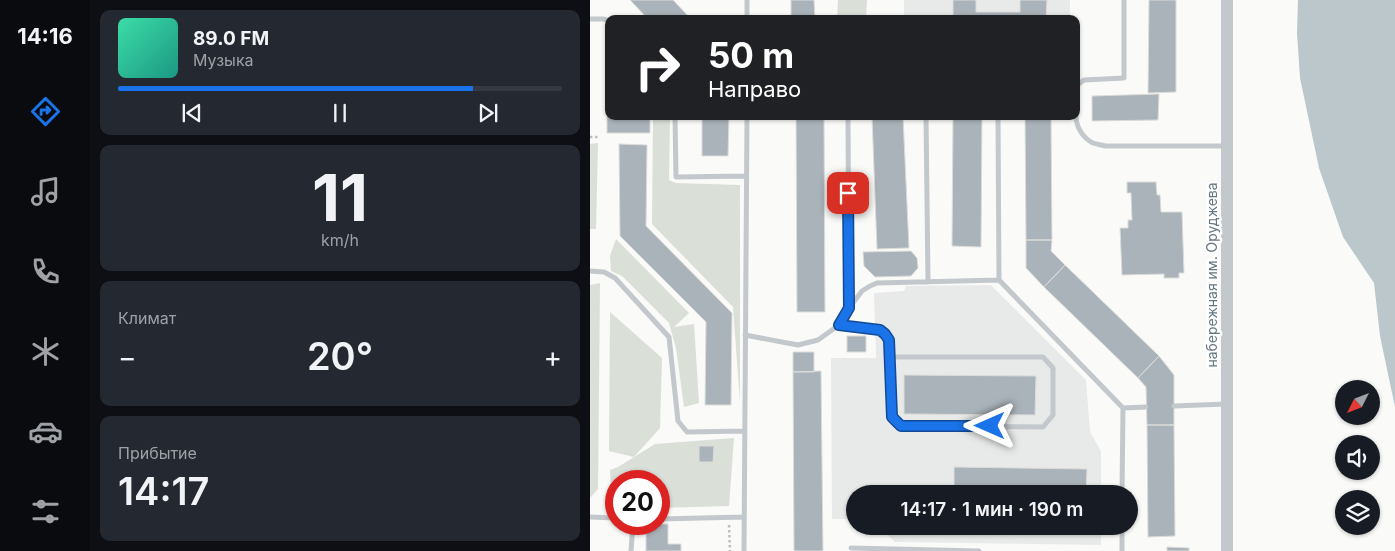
<!DOCTYPE html>
<html lang="ru">
<meta charset="utf-8">
<style>
:root{--surface:#171b24;--page:#242831;--text:#f1f3f6;--muted:#9ea1a6;--line:#363941;--accent:#1a73e8}
body{margin:0;font-family:Inter,sans-serif;background:var(--page);color:var(--text);height:100vh;display:flex;flex-direction:column;font-size:19px;white-space:nowrap}
*{box-sizing:border-box;margin:0}
p{font-size:16px;color:var(--muted)}
.icon{flex:none;width:28px;height:28px;fill:none;stroke:currentColor;stroke-width:2;stroke-linecap:round;stroke-linejoin:round}
.map{position:relative;flex:1;overflow:hidden}
.details{display:flex;flex-direction:column;gap:10px;padding:10px;background:#0d0f14;width:500px}
.details>*{flex:none}
.top-card{position:absolute;left:15px;top:15px;width:475px;height:105px;border-radius:10px;box-shadow:0 1px 4px #0004;background:#202124;color:#fff;overflow:hidden}
.needle{width:32px;rotate:228deg}
.fabs{position:absolute;left:745px;top:380px;display:grid;gap:10px}
.fabs a{display:grid;place-items:center;width:45px;height:45px;border-radius:50%;background:var(--surface);box-shadow:0 1px 4px #0004;font-size:25px}
.speed{position:absolute;left:15px;top:470px;display:flex;gap:10px;font-size:25px;font-weight:700;text-align:center}
.speed>*{display:grid;place-content:center;width:65px;height:65px;border-radius:50%;background:var(--surface);box-shadow:0 1px 4px #0004;line-height:1}
.speed .limit{border:8px solid #d22;background:#fff;color:#111}
.pin{position:absolute;display:grid;place-items:center;width:42px;height:42px;color:#fff;margin:-21px;border-radius:10px;box-shadow:0 2px 8px #0006}
.me{position:absolute;width:55px;margin:-28px;rotate:270deg;stroke-linejoin:round;filter:drop-shadow(0 0 4px #0008)}
.turn{display:flex;align-items:center;gap:18px;height:105px;padding:0 20px;font-size:22px}
.turn .icon{width:65px;height:65px;stroke-width:2.5}
.turn b{display:block;font-size:35px;line-height:42px}
.big{font-size:38px;font-weight:600;line-height:1.1}
.details .tile{flex:1;display:flex;flex-direction:column;justify-content:center;gap:8px;min-width:0;padding:0 18px;border-radius:10px;background:var(--page)}
.details .dial{align-items:center;gap:0}
.dial b{font-size:65px;line-height:1}
.song{display:flex;align-items:center;gap:15px}
.cover{width:60px;height:60px;border-radius:8px;background:linear-gradient(135deg,hsl(160 70% 55%),hsl(170 70% 35%))}
.played{height:5px;border-radius:2px;background:linear-gradient(90deg,var(--accent) 80%,var(--line) 80%)}
.keys{display:flex;justify-content:space-around;direction:ltr}
.heat{display:flex;justify-content:space-between;align-items:center;font-size:28px;direction:ltr}
.trip{position:absolute;left:256px;top:485px;width:292px;height:50px;border-radius:25px;background:var(--surface);box-shadow:0 1px 4px #0004;font-weight:600;line-height:50px;text-align:center}
main{display:flex;flex:1;min-height:0}
.menu{display:flex;flex-direction:column;width:90px;justify-content:space-around;align-items:center;background:#090b0e;color:var(--muted)}
.menu .icon{width:35px;height:35px}
.menu .active{color:var(--accent)}
.menu b{font-size:22px;color:var(--text)}
.map>svg:first-child{display:block}
.built{fill:#e8e9e9}
.green{fill:#dadfd7}
.water{fill:#bbc7cb}
.building{fill:#aab3b9;stroke:#dcdcda}
.lines{fill:none;stroke-linecap:round;stroke-linejoin:round}
.path{stroke:#bbbfc2;stroke-width:2.5;stroke-dasharray:2.5 2.5;stroke-linecap:butt}
.service{stroke:#c3c8cc;stroke-width:5}
.tertiary{stroke:#c3c8cc;stroke-width:12}
.route-casing{stroke:#114b97;stroke-width:12}
.route{stroke:#1a73e8;stroke-width:9}
.labels{text-anchor:middle;stroke-width:5;stroke-linejoin:round;paint-order:stroke}
.street-label{font-size:14px;fill:#657683;stroke:#fff}
</style>
<main>
<nav class="menu">
<b>14:16</b>
<svg class="icon active" aria-label="directions" viewBox="0 0 24 24"><path d="M12 3l9 9-9 9-9-9zM9 14v-3h6M13 9l2 2-2 2"/></svg>
<svg class="icon" aria-label="music" viewBox="0 0 24 24"><path d="M9 18V5l10-2v13"/><circle cx="6" cy="18" r="3"/><circle cx="16" cy="16" r="3"/></svg>
<svg class="icon" aria-label="phone" viewBox="0 0 24 24"><path d="M5 4h4l2 5-3 2q2 4 5 5l2-3 5 2v4C11 20 4 13 5 4z"/></svg>
<svg class="icon" aria-label="climate" viewBox="0 0 24 24"><path d="M12 3v18M4 7l16 10M4 17L20 7"/></svg>
<svg class="icon" aria-label="car" viewBox="0 0 24 24"><path d="M5 17H2v-5l4-1 3-4h7l3 4 3 1v5h-3M9 17h6M6 11h13"/><circle cx="7" cy="17" r="2"/><circle cx="17" cy="17" r="2"/></svg>
<svg class="icon" aria-label="filters" viewBox="0 0 24 24"><path d="M4 7h16M4 17h16"/><circle cx="9" cy="7" r="2"/><circle cx="15" cy="17" r="2"/></svg>
</nav>
<section class="details">
<div class="tile">
<div class="song"><i class="cover"></i><div><b>89.0 FM</b><p>Музыка</p></div></div>
<div class="played"></div>
<div class="keys"><svg class="icon" aria-label="previous" viewBox="0 0 24 24"><path d="M18 5L8 12l10 7zM5 5v14"/></svg><svg class="icon" aria-label="pause" viewBox="0 0 24 24"><path d="M8 5v14M16 5v14"/></svg><svg class="icon" aria-label="next" viewBox="0 0 24 24"><path d="M6 5l10 7-10 7zM19 5v14"/></svg></div>
</div>
<div class="tile dial"><b>11</b><p>km/h</p></div>
<div class="tile"><p>Климат</p>
<div class="heat"><a>−</a><b class="big">20°</b><a>+</a></div>
</div>
<div class="tile"><p>Прибытие</p><b class="big">14:17</b></div>
</section>
<div class="map">
<svg width="805" height="551" viewBox="0 0 805 551">
<rect width="100%" height="100%" fill="#fafaf8"/>
<path class="built" d="M314 0H480V19H314Z
M401 285 496 380 500 432 511 451V494H265V519H242L241 358H286L284 293 314 291 316 286Z
M288 526H511V545L305 542Z"/>
<path class="green" d="M248 0H277L276 19H247Z
M63 116H80L79 180 86 183 150 185V403L143 307 62 224Z
M8 143 6 229H0V144Z
M26 239 99 313 84 327 104 324 109 403 94 407 86 348 79 323 32 276 21 271 20 256Z
M10 283 8 489 0 498V285Z
M20 312 72 358 70 428 44 457 19 451Z
M144 438 139 506 69 508V481H26V510H22L20 470 28 467 65 444Z"/>
<path class="water" d="M708 0H805V407L790 336 784 283 753 237 729 168 710 78 707 33Z"/>
<path class="building" d="M40 0H83L101 19H58Z
M201 0H224L225 19H195L201 18Z
M363 0H386V12H430V0H457L456 19H363Z
M559 0H586V92L558 93Z
M17 87H19V116H60V133H17Z
M569 94 568 120 502 121V96Z
M112 116H139L138 156H112Z
M206 116H234L235 312H207Z
M282 116H313L319 248 287 249Z
M363 116H392L391 247 362 246Z
M435 116H461L462 240H436Z
M29 144 57 145 56 226 142 313 141 405H115L116 322 30 236Z
M537 182H566L567 195H570L571 212H592L594 273H589V278H574V274L532 275 530 228H538V220H542L541 193H537Z
M436 240H462L461 251 475 265 454 287 436 268Z
M321 251 327 258 328 268 321 276 285 277 274 266 273 252Z
M475 265 569 356 548 378 454 287Z
M257 336H276V352H257Z
M203 352H224V372H203Z
M569 356 584 375V425H557L556 387 548 378Z
M231 371 233 551H204L203 372Z
M314 375 446 376 445 415 314 414Z
M557 425H584L585 536 558 537Z
M109 446H124L123 462H109Z
M364 467 497 469 496 494H364Z
M56 524H78V544H91V551H56Z
M577 547 599 548V551H577Z"/>
<g class="lines">
<path class="path" d="M0 137H10
M139 525 140 551"/>
<path class="service" d="M157 0V19
M0 19H14L19 21
M486 86 494 80 534 78V0
M85 116 86 177 156 176
M258 116 259 308
M336 116 338 282
M408 116 409 280 533 408 556 407
M486 116C486 127 493 138 503 143 506 144 511 145 515 146H637
M0 271 14 272 25 278 79 337 88 421 97 432 154 431
M249 325 290 330 295 334 299 340 302 417 311 426 453 427 463 415V368L453 357H300
M155 335 208 345 228 340 249 325 259 308 272 291 280 286 287 283 409 280
M584 406 636 404
M532 494 533 408
M0 517 26 518
M69 519 154 517
M261 548 389 551
M41 551 43 524
M154 551 157 116
M532 551V526"/>
<path class="tertiary" d="M637 551V0"/>
</g>
<g class="lines">
<defs>
<path id="route" d="M258 193 259 308 249 325 290 330 295 334 299 340 302 417 311 426H400"/>
</defs>
<use href="#route" class="route-casing"/>
<use href="#route" class="route"/>
</g>
<g class="labels">
<g class="street-label">
<text transform="translate(622 275) rotate(-90)" y="5">набережная им. Оруджева</text>
</g>
</g>
</svg>
<div class="fabs">
<a><svg class="needle" viewBox="-14 -14 28 28"><path d="M0-13l5 13h-10z" fill="#e53935"/><path d="M0 13l5-13h-10z" fill="#9ea1a6"/></svg></a>
<a><svg class="icon" aria-label="sound" viewBox="0 0 24 24"><path d="M4 9h4l5-4v14l-5-4H4zM17 9q2 3 0 6"/></svg></a>
<a><svg class="icon" aria-label="layers" viewBox="0 0 24 24"><path d="M12 4l9 5-9 5-9-5zM3 14l9 5 9-5"/></svg></a>
</div>
<div class="speed"><div class="limit">20</div></div>
<div class="pin" style="left:258px;top:193px;background:#d93025"><svg class="icon" aria-label="arrive" viewBox="0 0 24 24"><path d="M6 21V4h12l-3 4 3 4H6"/></svg></div>
<svg class="me" style="left:400px;top:426px" viewBox="-20 -20 40 40"><path d="M0-17L14 15 0 8-14 15z" fill="#1a73e8" stroke="#fff" stroke-width="4"/></svg>
<div class="trip">14:17 · 1 мин · 190 m</div>
<div class="top-card">
<div class="turn"><svg class="icon" aria-label="right" viewBox="0 0 24 24"><path d="M7 20v-9h11M14 6l5 5-5 5"/></svg><div><b>50 m</b>Направо</div></div>
</div>
</div>
</main>
